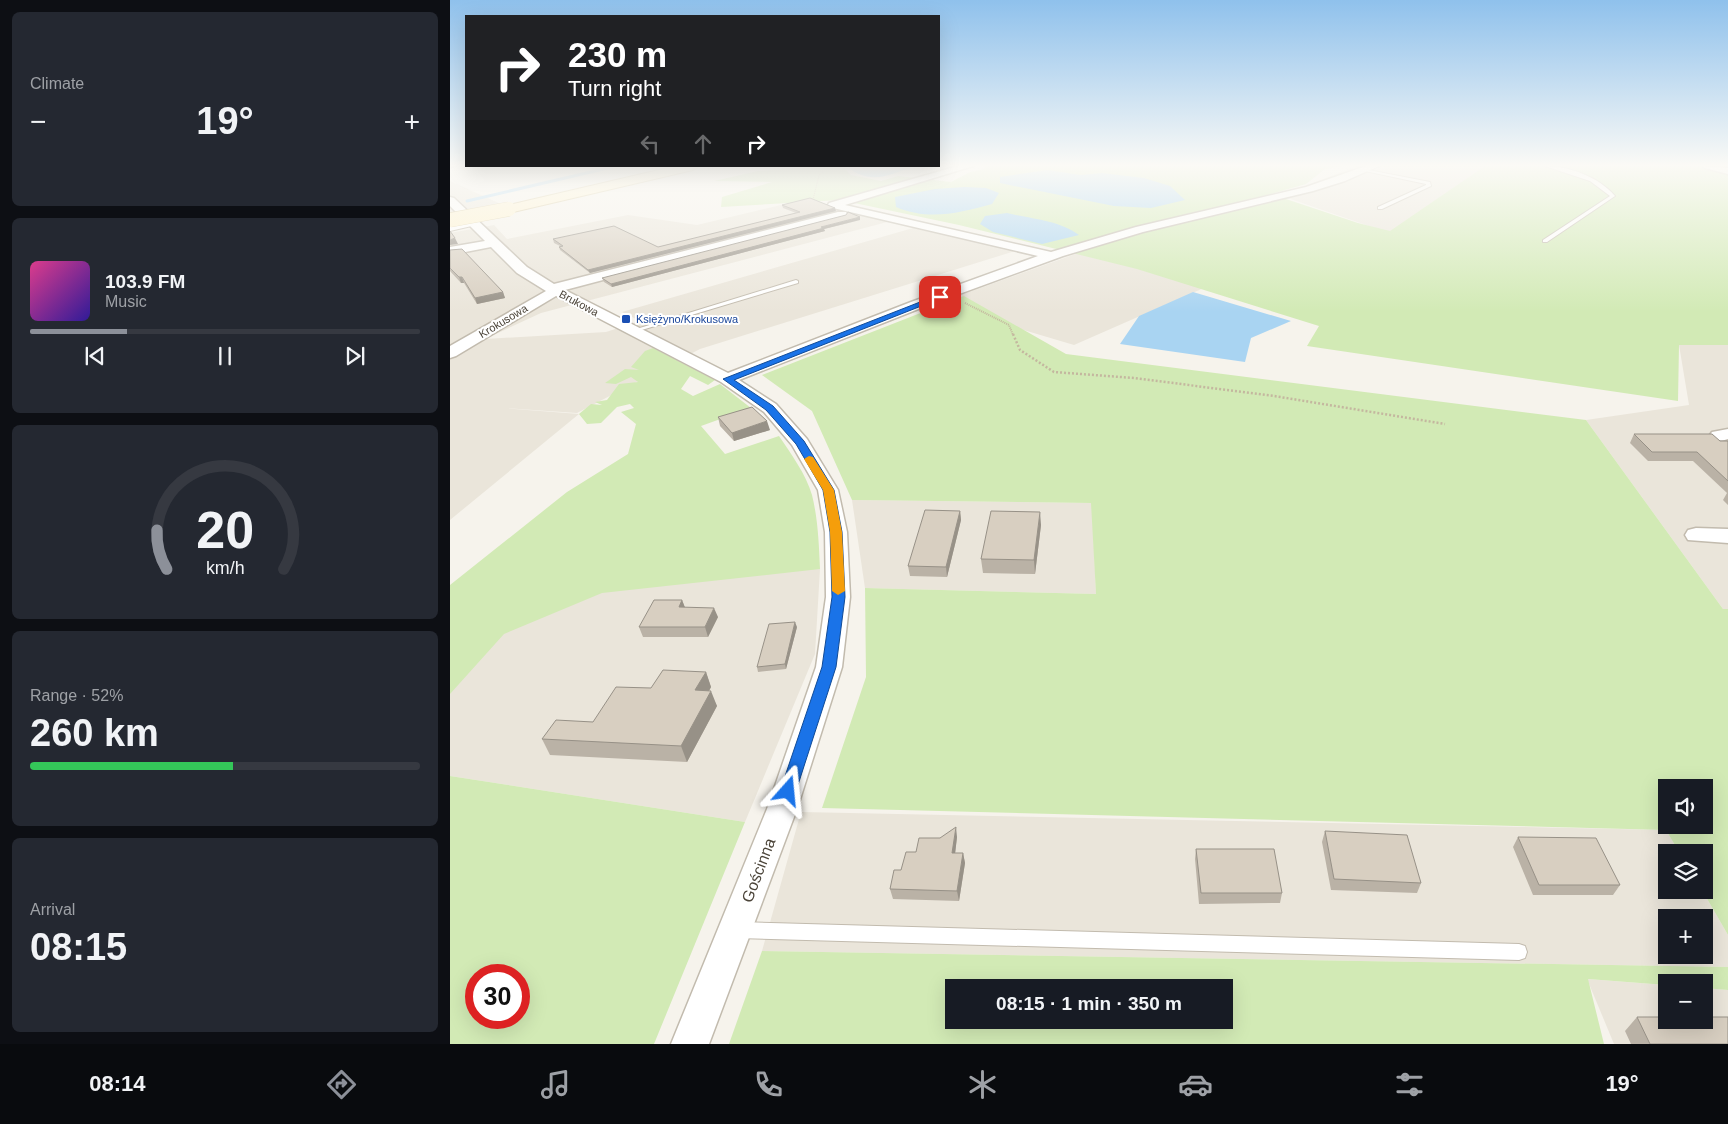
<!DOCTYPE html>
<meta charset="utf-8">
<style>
:root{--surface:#171b24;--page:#242831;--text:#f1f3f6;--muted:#9ea1a6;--line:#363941;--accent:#8c9099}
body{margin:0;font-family:Helvetica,sans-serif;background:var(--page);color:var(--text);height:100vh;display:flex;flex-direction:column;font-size:19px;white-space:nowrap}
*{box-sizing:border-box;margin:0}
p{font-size:16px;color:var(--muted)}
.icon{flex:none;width:28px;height:28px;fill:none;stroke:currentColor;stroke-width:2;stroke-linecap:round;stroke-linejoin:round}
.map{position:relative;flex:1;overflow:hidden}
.details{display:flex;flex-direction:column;gap:12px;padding:12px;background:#0d0f14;width:450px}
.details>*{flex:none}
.banner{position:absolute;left:15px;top:15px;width:475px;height:152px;border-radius:0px;box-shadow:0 5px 20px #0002;background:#202124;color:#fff;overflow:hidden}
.controls{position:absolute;left:1208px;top:779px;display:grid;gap:10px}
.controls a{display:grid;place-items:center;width:55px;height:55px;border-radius:0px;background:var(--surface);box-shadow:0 5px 20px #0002;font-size:25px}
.speed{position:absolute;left:15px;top:964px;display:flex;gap:10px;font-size:25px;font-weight:700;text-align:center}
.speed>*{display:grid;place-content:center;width:65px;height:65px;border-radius:50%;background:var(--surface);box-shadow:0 5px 20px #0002;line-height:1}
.speed .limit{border:8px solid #d22;background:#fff;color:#111}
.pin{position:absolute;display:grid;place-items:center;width:42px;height:42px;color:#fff;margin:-21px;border-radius:10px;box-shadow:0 2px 8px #0006}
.me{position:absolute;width:55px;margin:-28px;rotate:18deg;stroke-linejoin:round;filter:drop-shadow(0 0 4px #0008)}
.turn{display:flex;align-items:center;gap:18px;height:105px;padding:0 20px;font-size:22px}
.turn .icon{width:65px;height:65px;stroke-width:2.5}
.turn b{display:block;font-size:35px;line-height:42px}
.lanes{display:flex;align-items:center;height:48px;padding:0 20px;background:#0003;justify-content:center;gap:25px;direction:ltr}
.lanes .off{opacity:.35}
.big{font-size:38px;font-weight:700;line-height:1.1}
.details .tile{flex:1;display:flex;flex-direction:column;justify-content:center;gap:8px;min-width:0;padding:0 18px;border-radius:8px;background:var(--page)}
.details .dial{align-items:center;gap:0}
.dial svg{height:130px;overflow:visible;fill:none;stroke:var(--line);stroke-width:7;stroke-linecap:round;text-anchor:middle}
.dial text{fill:var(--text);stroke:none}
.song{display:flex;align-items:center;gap:15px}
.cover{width:60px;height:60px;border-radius:8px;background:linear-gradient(135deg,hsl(330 70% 55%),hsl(250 70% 35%))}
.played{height:5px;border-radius:2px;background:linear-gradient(90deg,var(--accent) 25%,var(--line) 25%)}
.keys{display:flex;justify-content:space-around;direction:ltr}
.heat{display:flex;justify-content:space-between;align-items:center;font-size:28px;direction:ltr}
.charge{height:8px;border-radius:4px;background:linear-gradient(90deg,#34c759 52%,var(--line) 0)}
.trip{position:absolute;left:495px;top:979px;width:288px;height:50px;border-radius:0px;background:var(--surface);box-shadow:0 5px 20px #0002;font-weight:700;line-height:50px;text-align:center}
.dock{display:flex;height:80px;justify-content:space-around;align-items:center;background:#090b0e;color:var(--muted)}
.dock .icon{width:35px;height:35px}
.dock .active{color:var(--accent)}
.dock b{font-size:22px;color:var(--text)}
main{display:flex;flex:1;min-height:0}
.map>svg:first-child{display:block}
.residential{fill:#eae5da;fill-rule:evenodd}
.green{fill:#d2eab5;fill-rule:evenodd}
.water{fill:#a9d4f2}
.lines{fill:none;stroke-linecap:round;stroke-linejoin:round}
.stream{stroke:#a9d4f2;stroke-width:3}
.lane-casing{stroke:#c2bbae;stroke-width:2}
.street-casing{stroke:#c2bbae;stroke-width:3}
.secondary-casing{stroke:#d6c79b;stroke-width:2}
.path-far2{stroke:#c4b79f;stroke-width:1;stroke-dasharray:1 1;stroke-linecap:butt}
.path-far1{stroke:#c4b79f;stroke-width:2;stroke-dasharray:1 1;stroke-linecap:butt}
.path{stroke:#c4b79f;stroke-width:2.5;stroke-dasharray:2 2;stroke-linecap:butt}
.lane{fill:#fff;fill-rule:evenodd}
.street{fill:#fff;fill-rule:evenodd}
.secondary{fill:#fff3cd;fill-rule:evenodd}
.secondary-bridge-casing{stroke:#d6c79b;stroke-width:15;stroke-linecap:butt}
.secondary-bridge{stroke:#fff3cd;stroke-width:14}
.wall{fill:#bab2a6}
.shaded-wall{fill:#979187}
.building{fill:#d8cfc1;stroke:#979187}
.route{fill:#1a73e8;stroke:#114b97}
.slow{fill:#f59e0b}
.transit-dot{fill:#1a4fb4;stroke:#fff;stroke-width:2}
.labels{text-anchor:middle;stroke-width:4;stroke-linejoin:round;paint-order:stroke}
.far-street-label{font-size:11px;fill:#4b4439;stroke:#fff}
.far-transit-label{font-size:11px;fill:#164399;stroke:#fff;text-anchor:start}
.near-street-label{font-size:16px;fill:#4b4439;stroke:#fff}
</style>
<main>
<section class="details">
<div class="tile"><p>Climate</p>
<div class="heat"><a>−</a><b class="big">19°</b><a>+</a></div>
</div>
<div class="tile">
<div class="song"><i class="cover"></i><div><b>103.9 FM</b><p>Music</p></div></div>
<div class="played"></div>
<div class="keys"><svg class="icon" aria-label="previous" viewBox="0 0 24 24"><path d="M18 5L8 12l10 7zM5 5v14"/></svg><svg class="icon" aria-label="pause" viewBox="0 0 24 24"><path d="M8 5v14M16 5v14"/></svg><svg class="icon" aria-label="next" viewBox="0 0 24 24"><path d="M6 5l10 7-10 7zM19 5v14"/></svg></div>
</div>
<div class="tile dial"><svg viewBox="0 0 100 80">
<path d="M14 69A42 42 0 1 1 86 69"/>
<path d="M14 69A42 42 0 0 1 8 45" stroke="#8c9099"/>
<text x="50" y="56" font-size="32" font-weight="700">20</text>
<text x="50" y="72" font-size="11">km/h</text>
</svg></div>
<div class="tile"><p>Range · 52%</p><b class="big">260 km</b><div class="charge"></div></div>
<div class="tile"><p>Arrival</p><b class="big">08:15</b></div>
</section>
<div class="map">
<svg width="1278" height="1044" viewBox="0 0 1278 1044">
<rect width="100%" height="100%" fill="#f6f3ec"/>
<path class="residential" d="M905 166H1035L939 233 832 196Z
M0 181 53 205 0 215Z
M352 200 441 221 91 313 35 339 156 332 190 321 172 312 463 228 565 251 250 349 127 413 53 408 129 414 0 520V360L27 343 0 355V233L44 225 57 239 178 215 247 225Z
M631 252 824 257 624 345 486 304Z
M1229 345H1278V609H1273L1136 420 1239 405Z
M402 500 642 503 646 594 415 588Z
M63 559 370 569 365 654 295 822 0 776V619Z
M351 812 1216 830 1229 852H1216V890H1252L1278 935V967L312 951ZM1216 918H1254V955H1216Z
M1137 979 1216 985V1020H1254V988L1278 990V1044H1164Z"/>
<path class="green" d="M349 166H392L401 175 431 181 448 176 501 182 520 172 534 169 535 166H892L875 169 856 184 821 194 908 223 940 231 1035 166H1250L1278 173V345H1229L1228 401 857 346 869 326 687 269 509 225 390 200 271 207 272 197 322 182 264 181 308 171 355 167Z
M514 296 616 354 1136 420 1273 609H1278V935L1252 890H1254V852H1229L1216 830 372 808 416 677 415 588 646 594 641 503 402 500 362 411 312 375ZM1216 788H1254V825H1216Z
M203 348 265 380 258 385 240 376 231 389 243 396 270 384 301 408 251 426 275 454 329 436C341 454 356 474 362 495 368 519 369 545 370 569L152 593 54 634 0 694V585L117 492 178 454 186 424 171 412 184 408 180 404 167 407 151 423 137 424 129 414 141 404 152 405 145 402 157 400 169 384 188 382 181 377 166 384 155 383 175 369 189 370 181 367 195 351Z
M0 776 295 822 204 1044H0ZM26 975H69V1018H26Z
M312 951 1278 967V990L1254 988V982H1216V985L1138 979 1154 1044H279ZM504 988H774V1020H504Z"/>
<path class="water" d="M396 166H465C439 175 421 186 396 166Z
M597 170 631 175 652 173 694 178 720 186 735 200 701 208 664 206 550 183V177Z
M515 187 536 188 549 193 542 204C509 213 479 221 446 207L445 197 485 189Z
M557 213C581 219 609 220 629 235L592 244 543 232 530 224 535 216Z
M743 292 841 321 801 338 795 362 670 344 689 316Z"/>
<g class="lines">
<path class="stream" d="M17 201 162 167 159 166"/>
<defs>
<path id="lane" d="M1095 166C1119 166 1149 177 1165 196L1097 242H1093V240L1160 196 1140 181Z
M913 169 980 182 981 186 932 209H928V207L976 185V184L915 171Z
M24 222 26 223V225L0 231V227Z
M346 280 348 281V283L185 332 180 331Z
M288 922 1069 944 1075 946 1077 952 1075 958 1069 960 288 938 282 936 280 930 282 924Z"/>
<path id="street" d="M508 166H523L395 205 601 252 686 227 856 187 916 166H929L895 181 863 191 693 232 613 256 471 308 289 380 326 404 357 439 388 490 397 532 400 597 392 667 347 809 259 1044H221L317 809 366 667 376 597 375 532 368 490 342 445 314 412 271 382 106 296 6 356 0 358V346L96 291 67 273 41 247 0 255V247L35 241 0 206V197L4 198 77 267 104 284 388 212H396L397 214 396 216 115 290 278 373 461 302 588 256 383 208 378 205 379 203Z
M1253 166 1278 168V174L1255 168Z
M1278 429V439L1268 442 1262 440 1259 436 1262 432Z
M1246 528 1278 529V543L1238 540 1235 535 1238 530Z"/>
<path id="secondary" d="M226 166H249L243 170 59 213 52 209 59 205Z"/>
</defs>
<use href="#lane" class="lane-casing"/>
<use href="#street" class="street-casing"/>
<use href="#secondary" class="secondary-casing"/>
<path class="path-far2" d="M258 169 268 166
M365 200H363L369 175 379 166"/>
<path class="path-far1" d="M515 303 559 325 563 335"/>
<path class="path" d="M563 334 570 350 604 372 684 378 824 396 995 424"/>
<use href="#lane" class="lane"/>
<use href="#street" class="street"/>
<use href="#secondary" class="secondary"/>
<defs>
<path id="secondary-bridge" d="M0 220 59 209"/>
</defs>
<use href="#secondary-bridge" class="secondary-bridge-casing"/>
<use href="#secondary-bridge" class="secondary-bridge"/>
</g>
<path class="wall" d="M332 205 386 211 140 273 110 250 109 247 110 246 104 243 103 239 208 247 346 213 333 208Z
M410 220 374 229 375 231 162 287 154 282 152 278Z
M0 250 53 292 55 298 27 304 14 283H11L0 271Z
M268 417 320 430 284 441 270 426Z
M1184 434 1278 441V505L1273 500 1277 493 1243 461H1198L1180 443Z
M510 511 511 520 497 577 460 576 458 566Z
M591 525 585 574 533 573 531 559Z
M232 600 235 608 268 617 258 637H193L189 627Z
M347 627 336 669 308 672 307 667Z
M256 672 261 687 259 691 267 706 237 762 100 755 92 739 143 722 201 688Z
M875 831 971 883 967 893 881 890 872 842Z
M507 837 505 853H513L515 863 509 901 443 899 440 889 451 870 466 852 490 838Z
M1068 837 1170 885 1163 895H1083L1063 847Z
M746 849 832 893 830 903 749 904 745 859Z
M1187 1017 1278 1044H1181L1175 1031Z"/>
<path class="shaded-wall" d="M0 166H9L0 168Z
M385 208 386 211 140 273 138 270Z
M410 217V220L374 229 375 231 162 287 161 284 371 227Z
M5 238 8 244 0 245V240Z
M9 277H12L14 283H11Z
M53 292 55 298 27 304 25 298Z
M317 421 320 430 284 441 282 433Z
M510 511 511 520 497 577 496 567Z
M590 512 591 525 585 574 584 560Z
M232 600 236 610 229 607Z
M264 608 268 617 258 637 255 627Z
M345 622 347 627 336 669 335 664Z
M256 672 261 687 251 706 245 690Z
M261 691 267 706 237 762 231 746Z
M506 827 507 837 504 863 502 853Z
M513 853 515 863 509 901 507 891Z"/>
<path class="building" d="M360 198 385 208 138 270 109 247 113 246 103 239 164 226 208 247 350 212 332 205Z
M398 212 410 217 371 227 374 228 161 284 152 278 396 215Z
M0 231 5 238 0 240Z
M12 249 53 292 25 298 12 277H9L0 268V250Z
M302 407 317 421 282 433 268 417Z
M1184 434H1262L1270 441H1278V481L1247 452H1202Z
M475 510 510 511 496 567 458 566Z
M541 511 590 512 584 560 531 559Z
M204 600H232L229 607 264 608 255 627H189Z
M345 622 335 664 307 667 319 624Z
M213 670 256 672 245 690 261 691 231 746 92 739 106 720 143 722 166 687 201 688Z
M506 827 502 853H513L507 891 440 889 444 870H451L456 852H466L469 838H490Z
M875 831 957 835 971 883 884 879Z
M1068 837 1146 838 1170 885H1089Z
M746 849H824L832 893H751Z
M1187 1017H1216V1020H1254V1017H1278V1044H1200Z"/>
<linearGradient id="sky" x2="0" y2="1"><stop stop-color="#8fc1ec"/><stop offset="0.53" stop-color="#fbfaf6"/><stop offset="1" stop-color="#fbfaf6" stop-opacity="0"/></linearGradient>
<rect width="1278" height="312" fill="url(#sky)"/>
<path class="route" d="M488 295 494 297 284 380 323 406 354 441 384 490 392 532 395 597 386 667 346 791 344 796 338 798 332 796 330 791 372 667 382 597 380 532 373 490 346 444 316 410 273 379Z"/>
<path class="slow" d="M359 456 363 457 384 490 392 532 395 591 388 595 382 591 380 532 373 490 354 459Z"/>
<rect class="transit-dot" x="171" y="314" width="10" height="10" rx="2.5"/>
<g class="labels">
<g class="far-street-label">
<text transform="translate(129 303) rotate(28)" y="4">Brukowa</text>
<text transform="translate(53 321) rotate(-31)" y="4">Krokusowa</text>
</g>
<g class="far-transit-label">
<text x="186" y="323">Księżyno/Krokusowa</text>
</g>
<g class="near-street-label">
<text transform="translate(308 870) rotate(-69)" y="6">Gościnna</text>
</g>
</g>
</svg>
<div class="controls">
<a><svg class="icon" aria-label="sound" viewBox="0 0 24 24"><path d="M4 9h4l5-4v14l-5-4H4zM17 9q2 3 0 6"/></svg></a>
<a><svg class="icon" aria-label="layers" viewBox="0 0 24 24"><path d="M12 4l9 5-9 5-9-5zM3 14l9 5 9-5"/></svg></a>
<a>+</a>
<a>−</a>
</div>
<div class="speed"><div class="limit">30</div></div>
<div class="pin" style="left:490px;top:297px;background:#d93025"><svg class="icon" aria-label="arrive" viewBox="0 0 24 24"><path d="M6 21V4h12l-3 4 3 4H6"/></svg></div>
<svg class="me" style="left:338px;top:791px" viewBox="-20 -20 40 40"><path d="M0-17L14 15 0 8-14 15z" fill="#1a73e8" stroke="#fff" stroke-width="4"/></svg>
<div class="trip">08:15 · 1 min · 350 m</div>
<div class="banner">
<div class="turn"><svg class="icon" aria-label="right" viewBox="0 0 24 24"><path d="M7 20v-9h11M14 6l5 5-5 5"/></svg><div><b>230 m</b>Turn right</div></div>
<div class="lanes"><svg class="icon off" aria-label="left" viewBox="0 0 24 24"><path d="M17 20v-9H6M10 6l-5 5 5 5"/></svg><svg class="icon off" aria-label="ahead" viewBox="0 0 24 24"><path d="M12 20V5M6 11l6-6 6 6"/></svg><svg class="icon" aria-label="right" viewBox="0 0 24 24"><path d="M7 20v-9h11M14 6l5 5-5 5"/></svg></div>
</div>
</div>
</main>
<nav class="dock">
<b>08:14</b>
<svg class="icon active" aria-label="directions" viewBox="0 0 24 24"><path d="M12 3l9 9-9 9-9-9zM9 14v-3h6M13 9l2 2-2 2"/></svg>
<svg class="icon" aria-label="music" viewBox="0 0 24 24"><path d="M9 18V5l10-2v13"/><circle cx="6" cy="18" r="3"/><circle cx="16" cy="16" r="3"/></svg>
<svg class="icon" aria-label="phone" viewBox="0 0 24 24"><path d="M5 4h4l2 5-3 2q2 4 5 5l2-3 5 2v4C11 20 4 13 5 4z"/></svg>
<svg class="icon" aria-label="climate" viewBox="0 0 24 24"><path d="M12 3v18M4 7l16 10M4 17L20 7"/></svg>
<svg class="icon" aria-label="car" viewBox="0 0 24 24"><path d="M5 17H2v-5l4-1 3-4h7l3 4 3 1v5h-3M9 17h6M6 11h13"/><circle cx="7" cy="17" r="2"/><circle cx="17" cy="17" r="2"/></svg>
<svg class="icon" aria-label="filters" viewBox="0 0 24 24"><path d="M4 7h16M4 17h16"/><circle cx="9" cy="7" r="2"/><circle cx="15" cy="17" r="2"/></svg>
<b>19°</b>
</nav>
